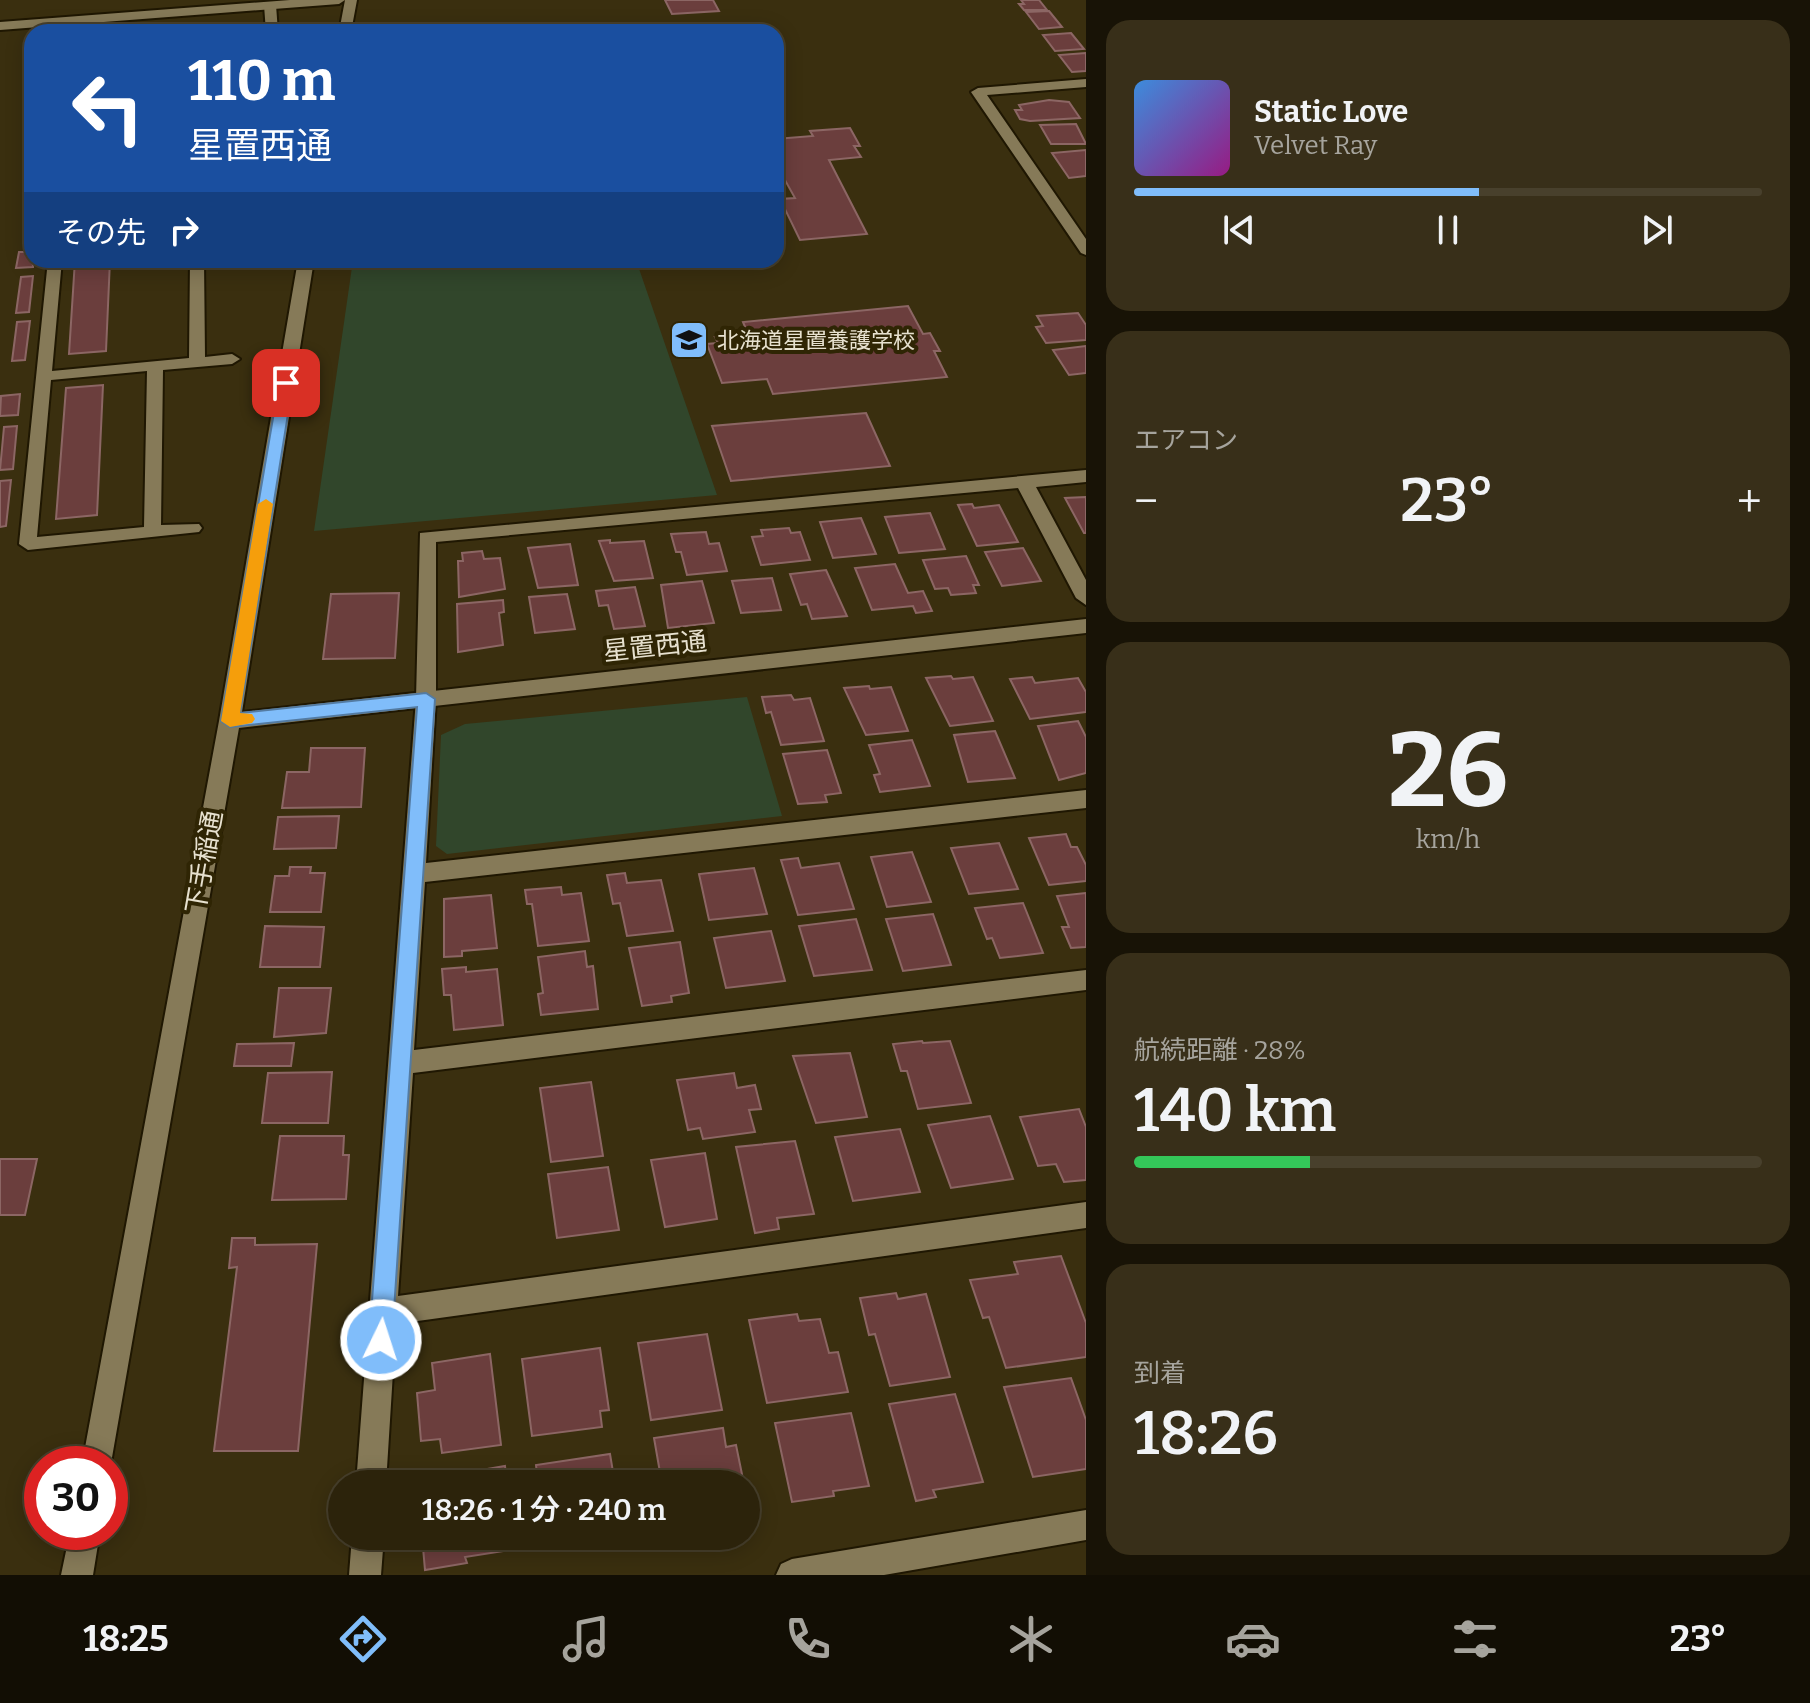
<!DOCTYPE html>
<html lang="ja">
<meta charset="utf-8">
<style>
:root{--surface:#2c230b;--page:#382f19;--text:#f1f3f6;--muted:#a6a49d;--line:#48402c;--accent:#80bdfa}
body{margin:0;font-family:Bitter,"Noto Sans JP",serif;background:var(--page);color:var(--text);height:100vh;display:flex;flex-direction:column;font-size:30px;white-space:nowrap}
*{box-sizing:border-box;margin:0}
p{font-size:26px;color:var(--muted)}
.icon{flex:none;width:44px;height:44px;fill:none;stroke:currentColor;stroke-width:2;stroke-linecap:round;stroke-linejoin:round}
.map{position:relative;flex:1;overflow:hidden}
.side{display:flex;flex-direction:column;gap:20px;padding:20px;background:#181306;width:724px}
.side>*{flex:none}
.hud{position:absolute;left:24px;top:24px;width:760px;height:244px;border-radius:24px;box-shadow:0 4px 20px #0003,0 0 0 2px var(--line);background:#1a4fa0;color:#fff;overflow:hidden}
.speed{position:absolute;left:24px;top:1446px;display:flex;gap:16px;font-size:40px;font-weight:700;text-align:center}
.speed>*{display:grid;place-content:center;width:104px;height:104px;border-radius:50%;background:var(--surface);box-shadow:0 4px 20px #0003,0 0 0 2px var(--line);line-height:1}
.speed .limit{border:12px solid #d22;background:#fff;color:#111}
.pin{position:absolute;display:grid;place-items:center;width:68px;height:68px;color:#fff;margin:-34px;border-radius:16px;box-shadow:0 4px 12px #0006}
.me{position:absolute;width:88px;margin:-44px;rotate:4deg;stroke-linejoin:round;filter:drop-shadow(0 0 6px #0008)}
.turn{display:flex;align-items:center;gap:28px;height:168px;padding:0 32px;font-size:36px}
.turn .icon{width:104px;height:104px;stroke-width:2.5}
.turn b{display:block;font-size:56px;line-height:68px}
.then{display:flex;align-items:center;height:76px;padding:0 32px;background:#0003;gap:16px;font-size:30px}
.big{font-size:60px;font-weight:600;line-height:1.1}
.side .tile{flex:1;display:flex;flex-direction:column;justify-content:center;gap:12px;min-width:0;padding:0 28px;border-radius:24px;background:var(--page)}
.side .dial{align-items:center;gap:0}
.dial b{font-size:104px;line-height:1}
.song{display:flex;align-items:center;gap:24px}
.cover{width:96px;height:96px;border-radius:12px;background:linear-gradient(135deg,hsl(210 70% 55%),hsl(310 70% 35%))}
.played{height:8px;border-radius:4px;background:linear-gradient(90deg,var(--accent) 55%,var(--line) 55%)}
.keys{display:flex;justify-content:space-around;direction:ltr}
.heat{display:flex;justify-content:space-between;align-items:center;font-size:44px;direction:ltr}
.charge{height:12px;border-radius:6px;background:linear-gradient(90deg,#34c759 28%,var(--line) 0)}
.trip{position:absolute;left:328px;top:1470px;width:432px;height:80px;border-radius:40px;background:var(--surface);box-shadow:0 4px 20px #0003,0 0 0 2px var(--line);font-weight:600;line-height:80px;text-align:center}
.menu{display:flex;height:128px;justify-content:space-around;align-items:center;background:#120e04;color:var(--muted)}
.menu .icon{width:56px;height:56px}
.menu .on{color:var(--accent)}
.menu b{font-size:36px;color:var(--text)}
main{display:flex;flex:1;min-height:0}
.map>svg:first-child{display:block}
.green{fill:#31462b}
.building{fill:#6b3e3d;stroke:#8c6664;stroke-width:2}
.lines{fill:none;stroke-linecap:round;stroke-linejoin:round}
.service-casing{stroke:#1f1702;stroke-width:4}
.minor-casing{stroke:#1f1702;stroke-width:4}
.tertiary-casing{stroke:#1f1702;stroke-width:4}
.service{fill:#867a58;fill-rule:evenodd}
.minor{fill:#867a58;fill-rule:evenodd}
.tertiary{fill:#867a58;fill-rule:evenodd}
.route{fill:#80bdfa;stroke:#537ba2;stroke-width:2}
.slow{fill:#f59e0b}
.labels{text-anchor:middle;stroke-width:8;stroke-linejoin:round;paint-order:stroke}
.far-poi-label{font-size:22px;fill:#e7e1cf;stroke:#2f2504;text-anchor:start}
.street-label{font-size:26px;fill:#e7e1cf;stroke:#2f2504}
</style>
<main>
<div class="map">
<svg width="1086" height="1575" viewBox="0 0 1086 1575">
<rect width="100%" height="100%" fill="#3a2f0f"/>
<path class="green" d="M353 260H636L717 495 314 531Z
M747 697 782 816 447 854 436 846 441 735 465 724Z"/>
<path class="building" d="M665 0H713L719 11 672 14Z
M1021 0H1039L1047 10H1024L1019 4H1024Z
M1049 11 1062 27 1039 29 1026 12Z
M1071 33 1084 49 1055 51 1043 35Z
M1086 53V71L1072 72 1059 55Z
M1049 100 1069 102 1080 118 1030 121 1020 119 1015 110H1022L1019 105Z
M1076 124 1086 144H1051L1040 125Z
M850 128 860 146H854L861 157 829 160 867 234 800 240 780 199 795 198 776 164V139L813 136 810 131Z
M1086 150V176L1069 178 1052 153Z
M19 252H32L33 267 16 268Z
M75 260H110L106 351 69 354Z
M33 276 29 312 16 313 21 277Z
M908 306 923 334 930 333 940 351H934L947 377 773 394 767 379 722 383 707 344 718 343 715 337 749 336 743 322Z
M1078 313 1086 325V340L1046 343 1036 327 1043 326 1037 316Z
M30 321 25 360 12 361 17 322Z
M1086 346V373L1069 375 1053 350Z
M103 385 97 515 56 519 66 388Z
M20 394 18 415 0 416 1 396Z
M866 413 890 466 731 481 712 426Z
M17 426 13 469 0 470 4 427Z
M11 480 6 526 0 527V481Z
M1086 497V533H1084L1065 498Z
M972 504 974 508 999 505 1018 542 977 546 958 505Z
M930 513 945 549 899 553 885 517Z
M861 518 876 554 833 558 820 522Z
M789 528 791 533 800 532 810 560 761 565 752 537 763 536 761 530Z
M706 532 709 544 719 543 727 571 687 575 681 552H676L671 534Z
M610 540V543L644 541 653 578 614 581 599 541Z
M570 544 578 585 538 588 528 548Z
M1023 548 1041 581 1002 586 985 552Z
M482 551 484 559 500 558 505 589 459 597 458 561H463L462 553Z
M966 556 979 585H973L976 593 951 595 948 588 935 589 923 560Z
M895 564 908 593 923 591 932 611 916 613 913 606 872 610 855 568Z
M826 570 847 616 812 619 807 604 801 605 790 574Z
M772 578 781 610 741 613 732 581Z
M702 581 714 623 668 628 661 585Z
M635 587 645 626 614 629 608 605 599 606 596 591Z
M399 593 395 658 323 659 331 594Z
M567 594 575 629 535 633 529 597Z
M503 600 504 612 499 613 503 645 458 652 457 604Z
M951 676 953 679 973 677 993 721 950 726 926 678Z
M1032 677 1035 683 1078 678 1086 692V712L1030 719 1010 679Z
M869 686 870 689 891 687 908 731 866 735 844 688Z
M791 695 794 700 810 698 824 741 781 745 771 712 766 713 762 697Z
M1078 721 1086 737V773L1059 780 1038 726Z
M995 731 1015 778 968 782 954 735Z
M912 740 930 786 880 792 874 775 880 774 869 745Z
M311 748H365L361 807 282 808 287 772H309Z
M827 750 841 793 825 795 827 802 798 804 783 754Z
M339 816 336 848 274 849 278 817Z
M1066 834 1071 847H1077L1086 865V881L1049 885 1029 838Z
M999 843 1018 889 969 894 951 848Z
M912 852 931 902 887 907 871 857Z
M798 858 801 868 839 863 854 909 798 915 781 860Z
M290 867H311L310 873H325L321 912H270L275 876H289Z
M754 868 767 914 709 920 699 874Z
M625 873 627 883 661 880 673 931 627 936 620 903 613 904 607 875Z
M561 887 562 895 581 893 589 941 538 946 532 904H527L525 890Z
M1086 893V947L1071 948 1062 927H1069L1057 896Z
M491 895 497 948 462 951V956L444 957V899Z
M1023 903 1043 953 1000 958 992 938 987 939 975 908Z
M933 914 951 965 903 971 886 919Z
M856 919 872 970 814 976 799 926Z
M265 926 324 927 320 967H260Z
M771 931 785 981 726 988 714 938Z
M680 942 689 993 671 996 672 1002 642 1006 629 948Z
M585 951 587 967 593 966 598 1009 541 1015 538 994 543 993 538 957Z
M466 967V972L497 969 503 1025 454 1030 451 995H444L442 969Z
M279 988H331L326 1033 274 1037Z
M922 1041 923 1043 950 1041 971 1103 918 1109 907 1071H901L893 1044Z
M294 1043 291 1066H234L237 1044Z
M850 1053 867 1117 816 1123 793 1056Z
M332 1072 328 1123H262L268 1073Z
M734 1073 737 1088 755 1085 761 1109 749 1110 755 1132 703 1139 700 1128 688 1130 677 1080Z
M591 1082 603 1156 551 1162 540 1088Z
M1079 1109 1086 1127V1180L1064 1182 1056 1164 1038 1166 1020 1117Z
M990 1116 1013 1179 951 1188 928 1125Z
M900 1129 920 1192 853 1201 835 1137Z
M280 1136H344L343 1155H349L346 1199 272 1200Z
M795 1141 814 1214 777 1218 779 1229 755 1233 736 1147Z
M705 1153 717 1219 665 1227 651 1160Z
M0 1159H37L25 1215H0Z
M608 1167 619 1230 557 1238 548 1174Z
M232 1238H255V1245L317 1244 298 1451H214L237 1267 229 1268Z
M1061 1256 1086 1323V1357L1006 1368 989 1317 983 1318 970 1280 1018 1274 1014 1262Z
M896 1293 898 1299 926 1294 950 1377 890 1386 875 1334 869 1335 860 1298Z
M797 1314 799 1321 820 1319 829 1353 838 1352 848 1392 767 1403 749 1320Z
M707 1334 722 1410 651 1420 638 1343Z
M600 1348 609 1410 600 1411 602 1427 532 1436 522 1359Z
M490 1354 501 1445 442 1453 440 1439 421 1441 417 1393 435 1390 432 1363Z
M1071 1378 1086 1420V1469L1033 1477 1004 1387Z
M955 1394 983 1482 933 1490 936 1497 916 1501 889 1404Z
M851 1413 869 1486 833 1491 834 1496 792 1502 775 1423Z
M723 1428 726 1447 736 1445 744 1484H662L654 1438Z
M610 1454 615 1484H538L536 1465Z
M505 1466 507 1484H417V1481Z
M422 1536H502L504 1551 465 1557 467 1563 425 1570Z
M545 1536H618L547 1546Z"/>
<g class="lines">
<defs>
<path id="service" d="M270 2 276 5 278 32H266L264 5Z
M48 260H62L52 371 189 358 190 260H204L205 357 232 354 240 359 232 364 163 370 161 525 199 524 202 528 199 532 28 550 19 544ZM147 371 144 527 37 537 51 380Z"/>
<path id="minor" d="M290 0H345L339 4 0 30V22Z
M1086 79V87L987 95 1086 239V255L1081 253 971 92 978 88Z
M1086 470V482L1036 487 1086 580V605L1076 598 1018 488 436 542V699L426 863 1086 790V808L425 882 414 1050 1086 970V990L413 1073 398 1296 1086 1202V1228L396 1324 386 1484H356L416 699 420 533Z
M1086 1510V1540L884 1575H776L781 1564 792 1559Z
M352 1536H384L381 1575H349Z"/>
<path id="tertiary" d="M345 0H357L351 32H339Z
M298 260H314L242 712 1086 619V633L239 728 110 1469V1464H82L219 721Z
M70 1532H100L93 1575H61Z"/>
</defs>
<use href="#service" class="service-casing"/>
<use href="#minor" class="minor-casing"/>
<use href="#tertiary" class="tertiary-casing"/>
<use href="#service" class="service"/>
<use href="#minor" class="minor"/>
<use href="#tertiary" class="tertiary"/>
</g>
<path class="route" d="M286 379 293 383 240 713 426 693 435 699 392 1340 389 1349 381 1352 372 1349 369 1340 417 707 230 727 221 721 279 383Z"/>
<path class="slow" d="M266 499 273 504 240 713 252 714 255 719 252 723 230 727 221 721 258 504Z"/>
<defs>
<symbol id="school-square" viewBox="-11 -11 22 22"><rect x="-9" y="-9" width="18" height="18" rx="4" fill="#80bdfa" stroke="#2f2504"/><path d="M0-5L7-2L0 1L-7-2ZM-4 1L0 2.5L4 1V4Q0 6-4 4Z" fill="#111"/></symbol>
</defs>
<g fill-rule="evenodd">
<use href="#school-square" x="667" y="318" width="44" height="44"/>
</g>
<g class="labels">
<g class="far-poi-label">
<text x="717" y="348">北海道星置養護学校</text>
</g>
<g class="street-label">
<text transform="translate(655 646) rotate(-6)" y="9">星置西通</text>
<text transform="translate(204 862) rotate(-80)" y="9">下手稲通</text>
</g>
</g>
</svg>
<div class="speed"><div class="limit">30</div></div>
<div class="pin" style="left:286px;top:383px;background:#d93025"><svg class="icon" aria-label="arrive" viewBox="0 0 24 24"><path d="M6 21V4h12l-3 4 3 4H6"/></svg></div>
<svg class="me" style="left:381px;top:1340px" viewBox="-20 -20 40 40"><circle r="17" fill="#80bdfa" stroke="#fff" stroke-width="3"/><path d="M0-11L8 9 0 5-8 9z" fill="#fff"/></svg>
<div class="trip">18:26 · 1 分 · 240 m</div>
<div class="hud">
<div class="turn"><svg class="icon" aria-label="left" viewBox="0 0 24 24"><path d="M17 20v-9H6M10 6l-5 5 5 5"/></svg><div><b>110 m</b>星置西通</div></div>
<div class="then">その先<svg class="icon" aria-label="right" viewBox="0 0 24 24"><path d="M7 20v-9h11M14 6l5 5-5 5"/></svg></div>
</div>
</div>
<section class="side">
<div class="tile">
<div class="song"><i class="cover"></i><div><b>Static Love</b><p>Velvet Ray</p></div></div>
<div class="played"></div>
<div class="keys"><svg class="icon" aria-label="previous" viewBox="0 0 24 24"><path d="M18 5L8 12l10 7zM5 5v14"/></svg><svg class="icon" aria-label="pause" viewBox="0 0 24 24"><path d="M8 5v14M16 5v14"/></svg><svg class="icon" aria-label="next" viewBox="0 0 24 24"><path d="M6 5l10 7-10 7zM19 5v14"/></svg></div>
</div>
<div class="tile"><p>エアコン</p>
<div class="heat"><a>−</a><b class="big">23°</b><a>+</a></div>
</div>
<div class="tile dial"><b>26</b><p>km/h</p></div>
<div class="tile"><p>航続距離 · 28%</p><b class="big">140 km</b><div class="charge"></div></div>
<div class="tile"><p>到着</p><b class="big">18:26</b></div>
</section>
</main>
<nav class="menu">
<b>18:25</b>
<svg class="icon on" aria-label="directions" viewBox="0 0 24 24"><path d="M12 3l9 9-9 9-9-9zM9 14v-3h6M13 9l2 2-2 2"/></svg>
<svg class="icon" aria-label="music" viewBox="0 0 24 24"><path d="M9 18V5l10-2v13"/><circle cx="6" cy="18" r="3"/><circle cx="16" cy="16" r="3"/></svg>
<svg class="icon" aria-label="phone" viewBox="0 0 24 24"><path d="M5 4h4l2 5-3 2q2 4 5 5l2-3 5 2v4C11 20 4 13 5 4z"/></svg>
<svg class="icon" aria-label="climate" viewBox="0 0 24 24"><path d="M12 3v18M4 7l16 10M4 17L20 7"/></svg>
<svg class="icon" aria-label="car" viewBox="0 0 24 24"><path d="M5 17H2v-5l4-1 3-4h7l3 4 3 1v5h-3M9 17h6M6 11h13"/><circle cx="7" cy="17" r="2"/><circle cx="17" cy="17" r="2"/></svg>
<svg class="icon" aria-label="filters" viewBox="0 0 24 24"><path d="M4 7h16M4 17h16"/><circle cx="9" cy="7" r="2"/><circle cx="15" cy="17" r="2"/></svg>
<b>23°</b>
</nav>
